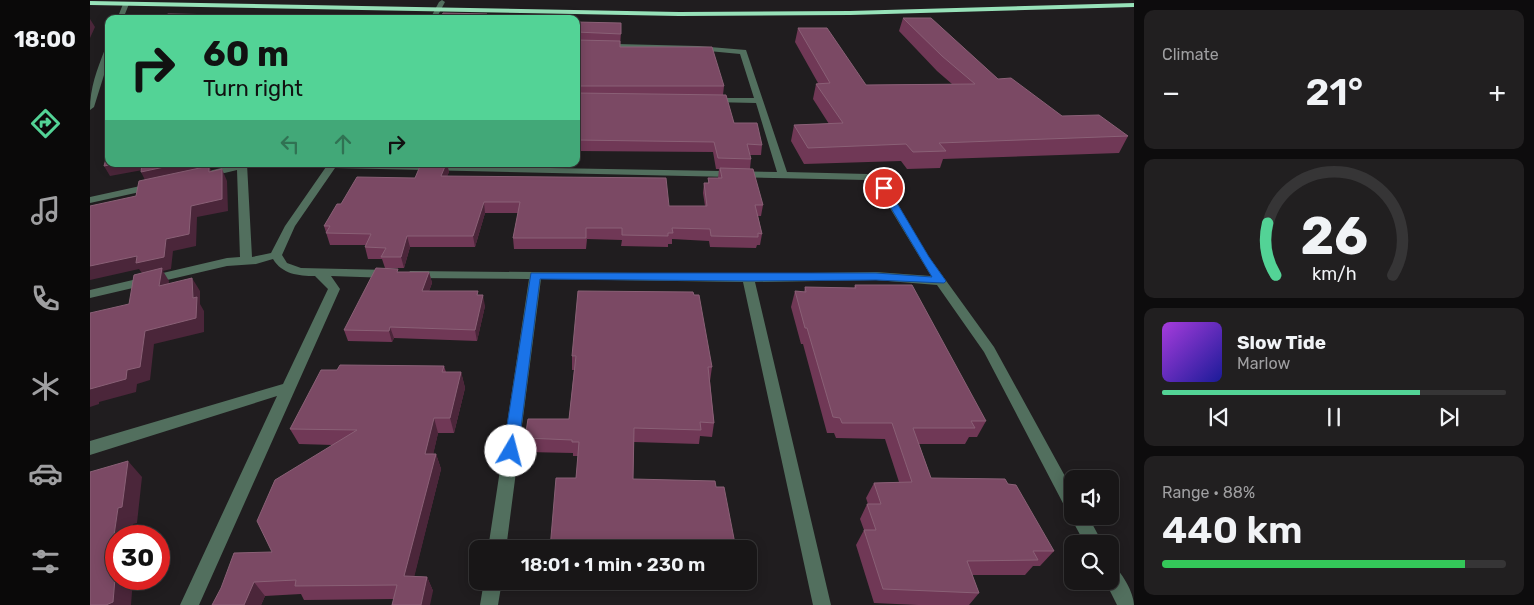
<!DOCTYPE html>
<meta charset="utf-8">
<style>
:root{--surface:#181617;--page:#211f20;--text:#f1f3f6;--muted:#9f9fa1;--line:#363536;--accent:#53d396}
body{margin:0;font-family:Rubik,sans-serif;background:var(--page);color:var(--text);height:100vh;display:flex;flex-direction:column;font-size:19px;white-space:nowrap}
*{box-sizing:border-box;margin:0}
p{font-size:16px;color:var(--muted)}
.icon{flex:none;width:28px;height:28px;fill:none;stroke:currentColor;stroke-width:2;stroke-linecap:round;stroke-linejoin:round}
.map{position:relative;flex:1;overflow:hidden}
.panel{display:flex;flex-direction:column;gap:10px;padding:10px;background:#0d0c0d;width:400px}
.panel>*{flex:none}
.hud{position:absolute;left:15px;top:15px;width:475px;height:152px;border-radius:10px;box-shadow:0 2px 12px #0003,0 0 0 1px var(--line);background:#53d396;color:#111;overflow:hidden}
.controls{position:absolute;left:974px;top:470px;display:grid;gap:10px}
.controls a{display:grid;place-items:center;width:55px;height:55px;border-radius:10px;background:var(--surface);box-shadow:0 2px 12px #0003,0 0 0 1px var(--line);font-size:25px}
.speed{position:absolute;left:15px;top:525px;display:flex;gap:10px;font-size:25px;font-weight:700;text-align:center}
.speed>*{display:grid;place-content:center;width:65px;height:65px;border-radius:50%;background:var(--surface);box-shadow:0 2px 12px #0003,0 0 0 1px var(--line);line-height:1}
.speed .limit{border:8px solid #d22;background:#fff;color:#111}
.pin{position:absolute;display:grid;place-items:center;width:42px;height:42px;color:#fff;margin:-21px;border:2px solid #fff;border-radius:50%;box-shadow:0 1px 5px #0007}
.me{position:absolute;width:55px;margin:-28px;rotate:8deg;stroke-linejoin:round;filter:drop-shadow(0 0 4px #0008)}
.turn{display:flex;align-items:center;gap:18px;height:105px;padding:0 15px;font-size:22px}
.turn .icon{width:65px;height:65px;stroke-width:2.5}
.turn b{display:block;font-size:35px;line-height:42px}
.lanes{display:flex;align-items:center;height:48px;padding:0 15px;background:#0003;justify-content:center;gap:25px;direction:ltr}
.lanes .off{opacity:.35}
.big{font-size:38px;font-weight:600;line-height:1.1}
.panel .widget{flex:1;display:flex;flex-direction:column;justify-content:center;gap:8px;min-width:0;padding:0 18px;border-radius:10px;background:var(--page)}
.panel .dial{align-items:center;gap:0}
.dial svg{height:130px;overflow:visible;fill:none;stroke:var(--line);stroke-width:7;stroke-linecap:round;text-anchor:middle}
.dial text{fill:var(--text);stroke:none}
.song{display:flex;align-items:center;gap:15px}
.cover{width:60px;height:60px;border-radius:8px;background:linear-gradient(135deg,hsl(280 70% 55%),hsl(240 70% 35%))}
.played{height:5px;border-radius:2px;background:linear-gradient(90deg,var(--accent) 75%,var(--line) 75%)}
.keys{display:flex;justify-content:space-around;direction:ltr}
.heat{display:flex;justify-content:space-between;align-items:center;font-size:28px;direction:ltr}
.charge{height:8px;border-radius:4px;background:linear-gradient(90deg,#34c759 88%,var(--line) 0)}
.trip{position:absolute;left:379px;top:540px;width:288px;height:50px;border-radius:10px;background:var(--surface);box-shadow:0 2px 12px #0003,0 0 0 1px var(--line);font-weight:600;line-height:50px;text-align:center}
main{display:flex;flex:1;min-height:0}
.tabs{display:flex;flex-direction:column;width:90px;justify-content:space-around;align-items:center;background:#0a0909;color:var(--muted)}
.tabs .icon{width:35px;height:35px}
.tabs .selected{color:var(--accent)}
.tabs b{font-size:22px;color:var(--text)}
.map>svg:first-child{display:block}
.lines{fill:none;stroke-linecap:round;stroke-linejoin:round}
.minor{fill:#526f5e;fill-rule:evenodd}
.highway{fill:#97e2b9;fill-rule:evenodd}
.wall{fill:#703856}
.shaded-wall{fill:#4b263a}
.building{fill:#7b4964;stroke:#8a6076}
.route{fill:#1a73e8;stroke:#114b97}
</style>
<main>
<nav class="tabs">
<b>18:00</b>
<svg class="icon selected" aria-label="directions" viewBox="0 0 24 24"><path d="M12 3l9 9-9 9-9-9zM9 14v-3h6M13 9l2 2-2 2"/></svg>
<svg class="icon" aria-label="music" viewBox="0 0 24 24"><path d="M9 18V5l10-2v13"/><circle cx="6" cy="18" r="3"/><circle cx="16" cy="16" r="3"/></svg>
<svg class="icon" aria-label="phone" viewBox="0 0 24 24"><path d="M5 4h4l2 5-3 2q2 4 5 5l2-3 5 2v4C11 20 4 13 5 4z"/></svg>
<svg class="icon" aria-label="climate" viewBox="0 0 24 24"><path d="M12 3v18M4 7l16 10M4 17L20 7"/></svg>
<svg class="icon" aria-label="car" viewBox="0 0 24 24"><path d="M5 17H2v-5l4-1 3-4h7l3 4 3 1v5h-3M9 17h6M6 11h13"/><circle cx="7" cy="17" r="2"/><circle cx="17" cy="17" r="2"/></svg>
<svg class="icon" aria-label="filters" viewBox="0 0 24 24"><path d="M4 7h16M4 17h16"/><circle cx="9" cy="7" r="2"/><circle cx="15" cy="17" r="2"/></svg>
</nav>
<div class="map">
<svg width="1044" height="605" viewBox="0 0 1044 605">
<rect width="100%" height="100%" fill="#201d1f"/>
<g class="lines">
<path class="minor" d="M352 0 355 2 346 19H340L349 2Z
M36 2 39 4 33 19H27L33 4Z
M486 43 608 46 656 50 697 172 778 174 797 186 839 257 904 347 982 489V511L976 509 894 352 847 285 786 280 665 282 741 605H723L653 282 451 279 416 549H398L439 279 324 278 320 277 318 274 320 271 658 274 786 272 841 276 789 190 776 180 245 168 205 226 192 255 197 263 211 268 299 270 305 274 299 278 241 276 250 289 109 605H90L187 396 0 455V441L193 384 238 289 225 276C208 276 192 274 183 259L166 264 137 266 0 298V290L137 258 150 257 147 170 118 177 113 174 115 172 147 164H157L162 257 181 253 195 226 238 164 687 172 666 103 621 102 617 100 621 98H664L650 54 608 50 486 47Z
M19 47V59L4 107 0 110C0 87 7 70 15 49Z
M64 183 68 184V188L0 203V197Z
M982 512V516H998L1013 544H995L980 516Z
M1020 564C1031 569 1044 593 1044 605H1027L1015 581H1020Z
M394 581H412L408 605H390Z"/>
<path class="highway" d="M0 1 589 12 760 11 1044 3V7L760 15 589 16 0 5Z"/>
</g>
<path class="wall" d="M813 18 908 79 972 116 1038 136 1029 153 853 159 850 168 817 169 811 161 714 164 701 141 704 125 739 124 723 99 726 84 728 83 705 42 708 28 776 85 862 84 847 71 809 31Z
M486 22 531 32 530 47 634 86 633 95 644 123 672 145 671 155H660L661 159 660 169 673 205 671 216H668L672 234 670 245H667L666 248 620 247 619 241 582 239V244H578V247L531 246 532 240 497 239 496 249H424L423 238 428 213H395L385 247H320L314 268H295L292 259H278L275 247 276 245H240L234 226 251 204 325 178 331 164H362H357L359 172 357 176 579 206H615L613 193 614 183H618V178H628L629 169H626L623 152 486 151Z
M308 272H339L342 283 339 291 389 295 395 306 387 341 304 338 302 342 258 341 254 330Z
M765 285 896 421 887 437H879L875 444H829L841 478 918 484 964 551 950 566H943L935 575H882L889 593 879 605H828L784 603 766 545 774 530 770 519 777 504H778L776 498 784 483 809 482 795 439 746 438 744 433H737L713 344H711L701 307 705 291 714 292 715 287 764 288Z
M482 356 622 367 620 381 624 423 622 437 610 436 609 444 544 442 543 479 626 487 646 549H460L486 478 488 456H483V453L437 452 435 438 479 419 484 370H482Z
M354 366 356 372H371L375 388 364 433H348L343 454H346L351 469 324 576 337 577 343 591 303 599 214 600 211 594 175 596 171 605H122L182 552 243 445 209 444 200 429 247 370Z
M580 581H635L634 584H581Z"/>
<path class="shaded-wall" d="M0 20V19L5 27 0 38Z
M24 164H55L58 169 20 176 14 166Z
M88 164H125V167L120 168 125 177 56 182 51 172Z
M356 164H357L359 172 353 186 351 176Z
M132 169 137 181 138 211 107 217 106 246 83 251 81 269 73 271 79 281 77 300 54 276 49 269 0 280V266L76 239 101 206Z
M394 202 395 213 385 247 383 236Z
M317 236 320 247 314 268 311 257Z
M339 272 342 283 335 302 332 291Z
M102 278 110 291V304L114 311V332L64 344 60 380 47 384 46 392 9 402V404L0 407V389L37 370 55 331 103 298Z
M393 295 395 306 387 341 385 330Z
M300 327 304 338 302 342 299 331Z
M371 372 375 388 364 433 360 418Z
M344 418 348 433 340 469 335 454Z
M346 454 351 469 321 590 314 576Z
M38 461 52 477 47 523 43 524 42 536H26V553L22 549 28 508Z
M26 567V579H43L41 605H16Z
M337 577 343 591 340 605H331Z
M164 582 175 596 171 605H154Z"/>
<path class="building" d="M353 13 397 14 395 19H350Z
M78 14 312 18 311 19H70Z
M813 18H841L908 79 921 78 972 116 1009 115 1038 136 849 143 856 151 823 152 816 144 718 148 704 125 753 123 726 84 740 83 708 28H737L776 85 885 84 852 56Z
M486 22 531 23V34L486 32Z
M486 40 530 41V47H622L634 86H486Z
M486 93 636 95 644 123H667L672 145 657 144 661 159 628 158 624 142 486 140Z
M19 148V164H24L14 166Z
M52 164H88L51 172Z
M331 164H356L351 176 576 178 579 206H617L614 183H619L618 178H632L630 168 663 169 673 205H665L672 234 668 233V237L621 236 620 229 582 228 583 233H578V236L532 235V228H496V238H423L430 202H394L383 236H317L311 257H291L296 248 275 247 281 234 236 233 240 226H234L247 204H251L267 177 325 178Z
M119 166V172L132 169V199L101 206 99 234 76 239 74 257 46 263 47 256 0 266V206L46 196 49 181Z
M72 268 69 286 102 278 103 298 107 297 106 318 55 331 50 367 37 370 36 379 0 389V313L39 304 44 275Z
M286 268 308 269 307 272H339L332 291H388L387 295H393L385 330 300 327 299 331 254 330Z
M765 285H822L896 421H881L885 428H823L841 478 915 479 918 484 926 485 964 551H943L948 560 877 561 889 593 793 589 774 530H786L777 504H791L784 483 822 482 802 423H752L750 418 743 417 717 328H715L705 291 716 292 715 287 766 288Z
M488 291 603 292 604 295H609L622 367H618L624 423 610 422 611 430 544 428 543 479 625 481 626 487H634L646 549H460L466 478H486L489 442H482V440L435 438 438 419H479L486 356H482Z
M250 365 354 366 352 372H371L360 418H344L335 454H346L314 576 337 577 331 605H302L307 585 205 586 206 580 164 582 154 605H122L131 588 144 553 182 552 167 521 185 480 267 430 200 429 231 370H247Z
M38 461 32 507 28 508 22 549 26 547V567L23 602 16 605H0V472Z"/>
<path class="route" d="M790 186H797L798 188 839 257 856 281 854 283 786 280 658 281 450 279 428 451 426 455 421 457 416 455 413 451 441 273H786L842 277 789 188Z"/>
</svg>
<div class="controls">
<a><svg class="icon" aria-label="sound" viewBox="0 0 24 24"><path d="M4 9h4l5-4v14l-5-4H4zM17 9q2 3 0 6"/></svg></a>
<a><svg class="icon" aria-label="search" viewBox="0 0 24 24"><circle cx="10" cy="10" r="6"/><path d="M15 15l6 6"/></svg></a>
</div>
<div class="speed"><div class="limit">30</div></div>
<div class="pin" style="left:794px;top:188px;background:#d93025"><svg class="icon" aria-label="arrive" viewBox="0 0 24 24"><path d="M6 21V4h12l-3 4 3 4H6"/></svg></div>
<svg class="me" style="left:421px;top:451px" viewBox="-20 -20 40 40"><circle r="19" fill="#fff"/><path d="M0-13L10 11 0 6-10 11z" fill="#1a73e8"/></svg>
<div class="trip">18:01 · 1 min · 230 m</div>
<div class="hud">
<div class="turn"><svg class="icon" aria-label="right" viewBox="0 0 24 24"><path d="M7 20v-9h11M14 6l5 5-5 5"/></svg><div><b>60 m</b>Turn right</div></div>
<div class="lanes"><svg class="icon off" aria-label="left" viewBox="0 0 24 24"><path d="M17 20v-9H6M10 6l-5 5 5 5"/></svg><svg class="icon off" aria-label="ahead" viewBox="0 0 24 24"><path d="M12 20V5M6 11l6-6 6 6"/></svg><svg class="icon" aria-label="right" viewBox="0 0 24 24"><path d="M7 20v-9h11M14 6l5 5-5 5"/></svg></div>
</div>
</div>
<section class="panel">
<div class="widget"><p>Climate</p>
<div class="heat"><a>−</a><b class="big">21°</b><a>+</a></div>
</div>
<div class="widget dial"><svg viewBox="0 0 100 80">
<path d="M14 69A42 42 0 1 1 86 69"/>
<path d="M14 69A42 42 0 0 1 9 37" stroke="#53d396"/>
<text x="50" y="56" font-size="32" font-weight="700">26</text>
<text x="50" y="72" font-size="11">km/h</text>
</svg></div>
<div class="widget">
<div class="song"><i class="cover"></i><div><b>Slow Tide</b><p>Marlow</p></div></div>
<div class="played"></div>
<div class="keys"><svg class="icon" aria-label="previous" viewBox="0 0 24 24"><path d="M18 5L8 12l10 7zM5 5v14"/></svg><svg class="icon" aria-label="pause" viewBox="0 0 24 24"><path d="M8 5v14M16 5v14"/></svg><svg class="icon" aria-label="next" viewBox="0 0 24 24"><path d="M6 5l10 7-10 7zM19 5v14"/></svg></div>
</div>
<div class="widget"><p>Range · 88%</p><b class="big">440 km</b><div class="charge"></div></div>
</section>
</main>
